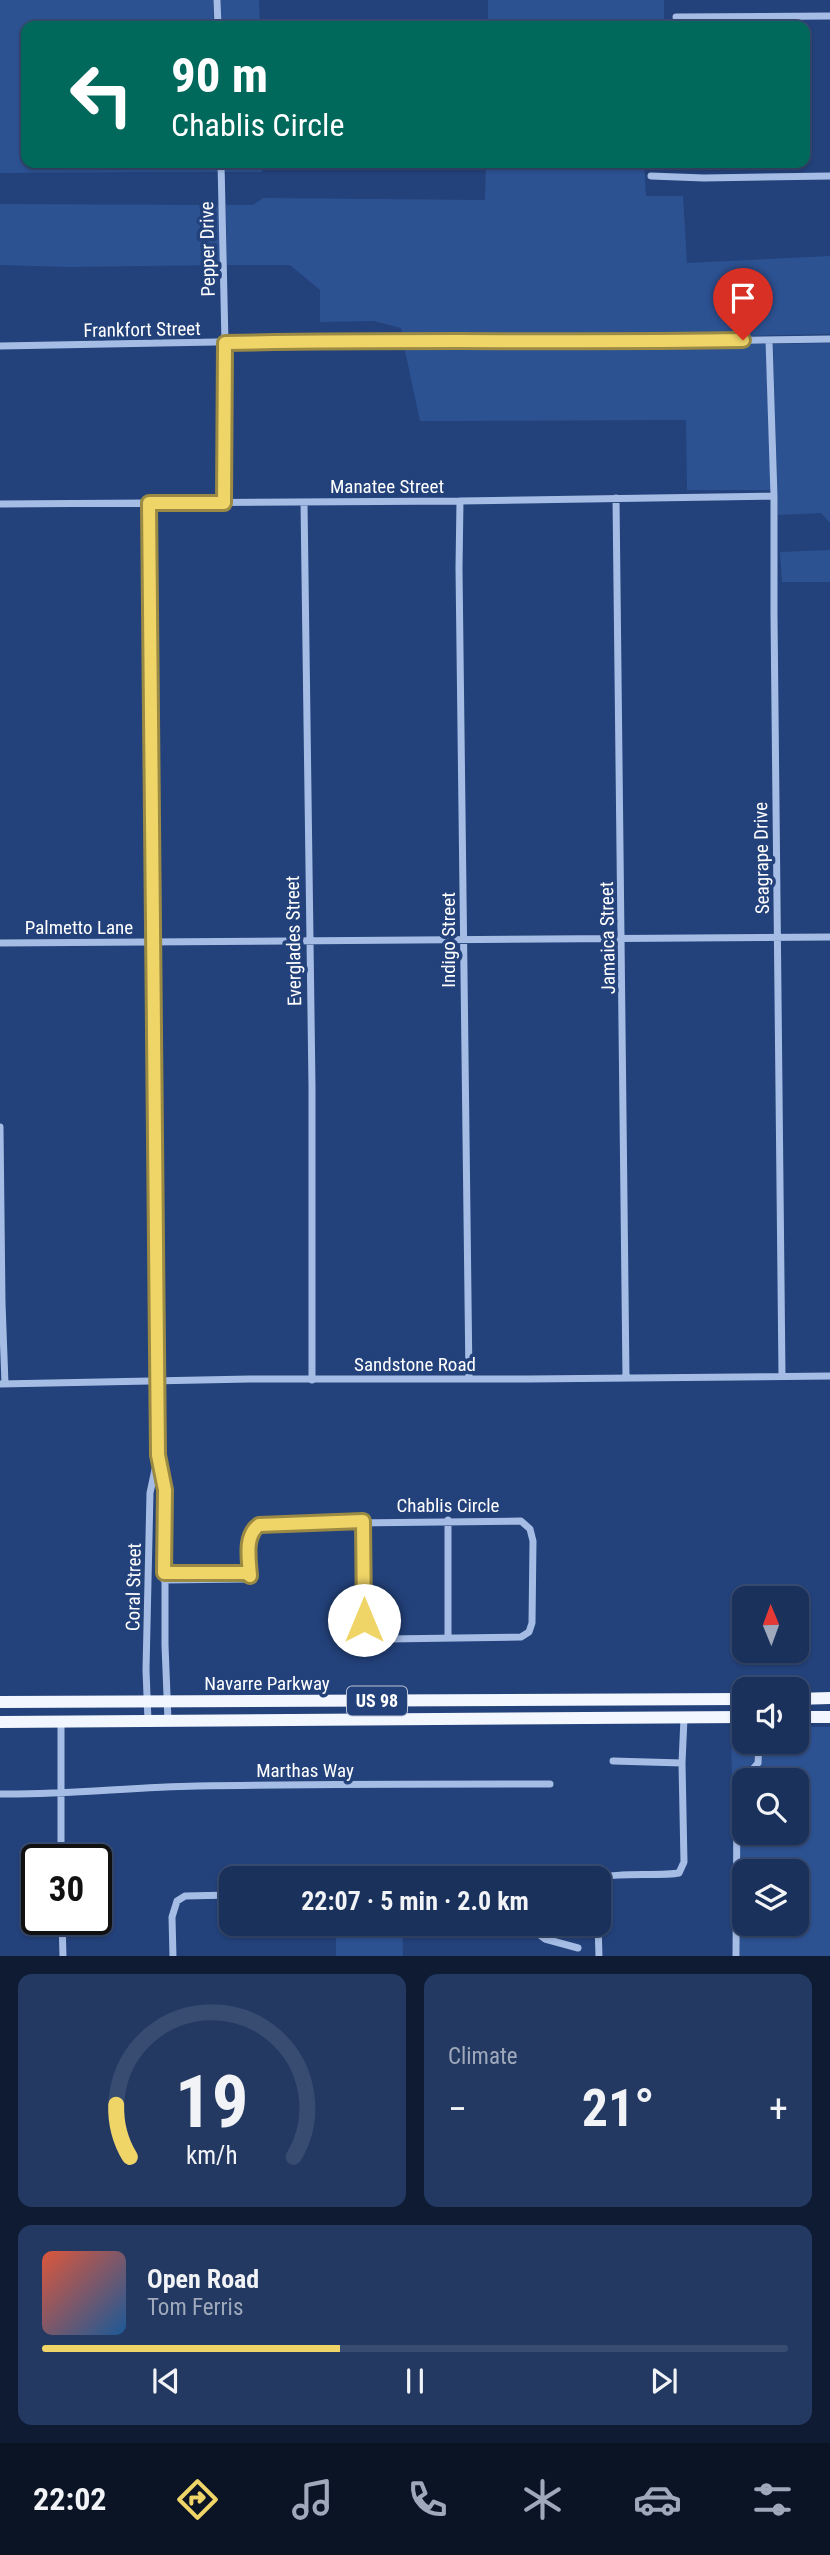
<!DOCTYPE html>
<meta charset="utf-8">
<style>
:root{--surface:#1a315c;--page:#233962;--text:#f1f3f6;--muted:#9fa9bb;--line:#384c72;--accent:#efd468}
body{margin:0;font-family:"Roboto Condensed",sans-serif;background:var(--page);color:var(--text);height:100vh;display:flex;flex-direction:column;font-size:26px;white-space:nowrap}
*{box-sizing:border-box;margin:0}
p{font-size:23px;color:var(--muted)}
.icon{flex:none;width:38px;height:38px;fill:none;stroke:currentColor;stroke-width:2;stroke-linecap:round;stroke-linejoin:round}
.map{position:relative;height:1956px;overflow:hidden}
.sheet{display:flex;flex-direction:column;gap:18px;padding:18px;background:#0e1b33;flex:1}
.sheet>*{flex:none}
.banner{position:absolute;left:21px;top:21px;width:789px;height:147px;border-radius:14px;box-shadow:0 2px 5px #0004,0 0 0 2px var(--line);background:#00695c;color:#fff;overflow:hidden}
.needle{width:46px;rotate:359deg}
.fabs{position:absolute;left:732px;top:1586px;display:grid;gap:14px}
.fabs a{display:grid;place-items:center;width:77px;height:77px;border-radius:14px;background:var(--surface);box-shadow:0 2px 5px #0004,0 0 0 2px var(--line);font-size:35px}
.speed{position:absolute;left:21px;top:1844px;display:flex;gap:14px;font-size:35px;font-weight:700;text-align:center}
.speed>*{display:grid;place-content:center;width:91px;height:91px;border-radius:50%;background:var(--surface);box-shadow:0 2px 5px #0004,0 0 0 2px var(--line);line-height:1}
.speed .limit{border:4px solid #111;border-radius:10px;background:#fff;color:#111}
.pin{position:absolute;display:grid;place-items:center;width:60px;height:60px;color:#fff;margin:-72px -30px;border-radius:50% 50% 50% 0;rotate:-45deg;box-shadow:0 0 7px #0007}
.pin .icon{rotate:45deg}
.me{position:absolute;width:77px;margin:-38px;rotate:0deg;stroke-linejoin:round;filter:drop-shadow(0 0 5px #0008)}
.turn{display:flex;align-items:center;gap:24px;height:147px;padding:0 35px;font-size:32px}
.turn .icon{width:91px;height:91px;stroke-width:2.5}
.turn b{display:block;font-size:49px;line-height:60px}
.big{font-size:52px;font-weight:700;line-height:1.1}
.sheet .card{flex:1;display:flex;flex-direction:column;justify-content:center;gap:10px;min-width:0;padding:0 24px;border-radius:14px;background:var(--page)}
.sheet .dial{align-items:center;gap:0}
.dial svg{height:182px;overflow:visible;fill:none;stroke:var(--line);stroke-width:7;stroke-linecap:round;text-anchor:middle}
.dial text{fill:var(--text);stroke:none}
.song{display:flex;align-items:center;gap:21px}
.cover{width:84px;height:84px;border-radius:10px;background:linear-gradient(135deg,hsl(10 70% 55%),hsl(210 70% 35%))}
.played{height:7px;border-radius:4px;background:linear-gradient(90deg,var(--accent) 40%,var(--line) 40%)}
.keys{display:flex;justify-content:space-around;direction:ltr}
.heat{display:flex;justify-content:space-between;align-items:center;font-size:38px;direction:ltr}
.sheet .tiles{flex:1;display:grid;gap:18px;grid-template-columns:1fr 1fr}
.card:last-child{grid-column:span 2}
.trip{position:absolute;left:219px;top:1866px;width:392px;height:70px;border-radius:14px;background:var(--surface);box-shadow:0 2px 5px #0004,0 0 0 2px var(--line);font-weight:700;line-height:70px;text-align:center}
.dock{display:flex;height:112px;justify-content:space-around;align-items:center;background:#0a1425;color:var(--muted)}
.dock .icon{width:49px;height:49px}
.dock .active{color:var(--accent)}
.dock b{font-size:32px;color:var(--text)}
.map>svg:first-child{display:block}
.green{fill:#2d5292}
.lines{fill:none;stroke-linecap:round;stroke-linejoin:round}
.minor{stroke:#a5bce5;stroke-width:7}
.trunk{stroke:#f2f6fe;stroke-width:12}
.route-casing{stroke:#9b8a44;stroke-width:18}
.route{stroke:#efd468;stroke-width:12}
.labels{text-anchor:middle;stroke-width:7;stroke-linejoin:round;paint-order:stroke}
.shield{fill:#23417a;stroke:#bdc6d7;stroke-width:2}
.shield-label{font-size:18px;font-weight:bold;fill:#fff}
.street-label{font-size:19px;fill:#fff;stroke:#23417a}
</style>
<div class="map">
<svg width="830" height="1957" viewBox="0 0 830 1957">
<rect width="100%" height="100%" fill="#23417a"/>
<path class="green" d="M0 0H213L214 26H26V163H218V172L0 173Z
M221 0H259L260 26H221Z
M488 0H664V26H488Z
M225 163H262V172H225Z
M486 163H644L646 196H683L687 263 830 256V334L639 338 403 337 401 328 374 321 320 322V290L290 265H227L226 205H253L263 198 485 200Z
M0 204 219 205 220 265 68 267 0 265Z
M830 343V523L821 513 778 515 773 344Z
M766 344 771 490H687L686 420 420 421 404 346Z
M830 550V582H782L780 552Z
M731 1727H744V1741H755L754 1761 740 1778 733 1794V1839Z
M796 1727H830V1956H740V1899H744V1923H796V1871H760L759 1865 740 1866V1797L744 1789V1832H796V1780H748L761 1764 763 1741H796Z
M336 1923H402L403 1956H336Z"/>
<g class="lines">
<path class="minor" d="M217 0 218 26
M676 17 830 16
M221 163 225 343 224 503
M651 176 704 178 830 176
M769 340 774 496V615L782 1376
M0 346 322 340 639 342 830 339
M616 498 626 1378
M460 501 459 568 469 1379
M304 502 312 1087V1380
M149 503 158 1455 165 1490V1645L168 1721
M0 504 460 501 774 496
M0 943 830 937
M0 1127 2 1303 5 1384
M0 1384 250 1379H529L830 1376
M448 1520V1637
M165 1573H246L249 1576
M249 1576 251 1532 259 1525 265 1524 521 1521 530 1529 533 1541 532 1623 529 1632 521 1637 388 1639C375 1637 367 1633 364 1620L363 1521
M164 1580 248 1579 249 1576
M61 1721V1860
M148 1721 146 1670 150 1493 157 1460
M613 1761 682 1763
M0 1794C66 1795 131 1787 197 1786 315 1784 432 1784 550 1784
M416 1878 449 1874 463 1878
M598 1897C600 1890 601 1881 607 1877 613 1873 665 1876 679 1873L684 1862 682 1763 684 1718
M62 1920 63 1957
M524 1923 545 1939 578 1948
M598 1923 599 1957
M173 1957 172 1917 177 1901 185 1896 231 1895
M736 1957 737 1796 743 1780 758 1763 759 1741"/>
<path class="trunk" d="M796 1699 830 1698
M0 1702 744 1699
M796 1717H830
M0 1722 744 1717"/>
</g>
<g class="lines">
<defs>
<path id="route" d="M364 1620 363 1521 259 1525C244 1536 249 1559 250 1576L246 1573H164L165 1490 158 1455 149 503H224L225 343C398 339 570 343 743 340"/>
</defs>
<use href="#route" class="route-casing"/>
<use href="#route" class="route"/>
</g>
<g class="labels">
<rect class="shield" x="347" y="1686.5" width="60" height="29" rx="5"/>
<g class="shield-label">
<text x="377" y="1707">US 98</text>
</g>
<g class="street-label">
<text transform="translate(207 249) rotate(-91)" y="7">Pepper Drive</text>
<text transform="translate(142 329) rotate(-1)" y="7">Frankfort Street</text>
<text x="387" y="493">Manatee Street</text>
<text transform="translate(761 858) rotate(-91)" y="7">Seagrape Drive</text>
<text x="79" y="934">Palmetto Lane</text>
<text transform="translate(607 938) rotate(-91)" y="7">Jamaica Street</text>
<text transform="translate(448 940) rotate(-90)" y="7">Indigo Street</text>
<text transform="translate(293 941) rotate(-91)" y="7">Everglades Street</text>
<text x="415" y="1371">Sandstone Road</text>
<text x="448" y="1512">Chablis Circle</text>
<text transform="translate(133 1587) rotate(-89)" y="7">Coral Street</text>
<text x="267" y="1690">Navarre Parkway</text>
<text x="305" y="1777">Marthas Way</text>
</g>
</g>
</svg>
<div class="fabs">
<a><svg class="needle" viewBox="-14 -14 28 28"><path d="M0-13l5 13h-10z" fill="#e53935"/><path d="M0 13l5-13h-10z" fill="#9fa9bb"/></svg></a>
<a><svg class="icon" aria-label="sound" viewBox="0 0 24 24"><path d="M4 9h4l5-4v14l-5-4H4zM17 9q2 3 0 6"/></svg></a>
<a><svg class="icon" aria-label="search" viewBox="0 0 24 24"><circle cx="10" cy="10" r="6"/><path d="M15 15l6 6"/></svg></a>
<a><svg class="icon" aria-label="layers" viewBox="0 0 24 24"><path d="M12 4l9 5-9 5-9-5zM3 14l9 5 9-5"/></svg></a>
</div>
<div class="speed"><div class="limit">30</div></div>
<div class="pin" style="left:743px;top:340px;background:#d93025"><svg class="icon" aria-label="arrive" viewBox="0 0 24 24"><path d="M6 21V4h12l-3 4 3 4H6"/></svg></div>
<svg class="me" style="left:364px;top:1620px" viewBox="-20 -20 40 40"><circle r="19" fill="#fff"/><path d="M0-13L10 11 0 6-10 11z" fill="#efd468"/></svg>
<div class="trip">22:07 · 5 min · 2.0 km</div>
<div class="banner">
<div class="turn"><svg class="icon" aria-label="left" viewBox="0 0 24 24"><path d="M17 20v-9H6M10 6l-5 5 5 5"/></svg><div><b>90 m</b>Chablis Circle</div></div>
</div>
</div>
<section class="sheet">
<div class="tiles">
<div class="card dial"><svg viewBox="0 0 100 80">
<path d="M14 69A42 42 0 1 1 86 69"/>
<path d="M14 69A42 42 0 0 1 8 46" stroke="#efd468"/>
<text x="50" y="56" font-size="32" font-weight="700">19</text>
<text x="50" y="72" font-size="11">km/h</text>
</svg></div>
<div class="card"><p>Climate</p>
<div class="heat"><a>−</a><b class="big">21°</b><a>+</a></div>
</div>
<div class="card">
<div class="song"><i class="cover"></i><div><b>Open Road</b><p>Tom Ferris</p></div></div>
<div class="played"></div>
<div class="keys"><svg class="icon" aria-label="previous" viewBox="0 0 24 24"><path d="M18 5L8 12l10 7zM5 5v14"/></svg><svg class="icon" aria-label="pause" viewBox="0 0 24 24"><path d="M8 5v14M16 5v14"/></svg><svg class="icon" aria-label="next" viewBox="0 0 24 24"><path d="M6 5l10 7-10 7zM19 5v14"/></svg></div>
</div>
</div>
</section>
<nav class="dock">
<b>22:02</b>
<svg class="icon active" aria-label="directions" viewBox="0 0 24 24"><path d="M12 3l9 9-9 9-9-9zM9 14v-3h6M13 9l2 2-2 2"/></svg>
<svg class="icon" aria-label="music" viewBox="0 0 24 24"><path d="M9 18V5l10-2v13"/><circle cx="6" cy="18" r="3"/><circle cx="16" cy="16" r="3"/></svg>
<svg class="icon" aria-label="phone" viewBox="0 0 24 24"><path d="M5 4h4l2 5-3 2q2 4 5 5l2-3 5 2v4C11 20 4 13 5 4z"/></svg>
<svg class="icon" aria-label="climate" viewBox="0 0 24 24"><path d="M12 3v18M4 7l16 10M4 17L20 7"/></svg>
<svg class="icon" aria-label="car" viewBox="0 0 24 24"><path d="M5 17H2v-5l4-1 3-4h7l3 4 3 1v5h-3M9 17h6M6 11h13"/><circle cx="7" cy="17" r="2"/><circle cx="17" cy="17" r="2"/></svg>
<svg class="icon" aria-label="filters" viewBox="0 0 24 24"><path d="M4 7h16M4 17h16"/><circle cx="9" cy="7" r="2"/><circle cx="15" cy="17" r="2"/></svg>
</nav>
